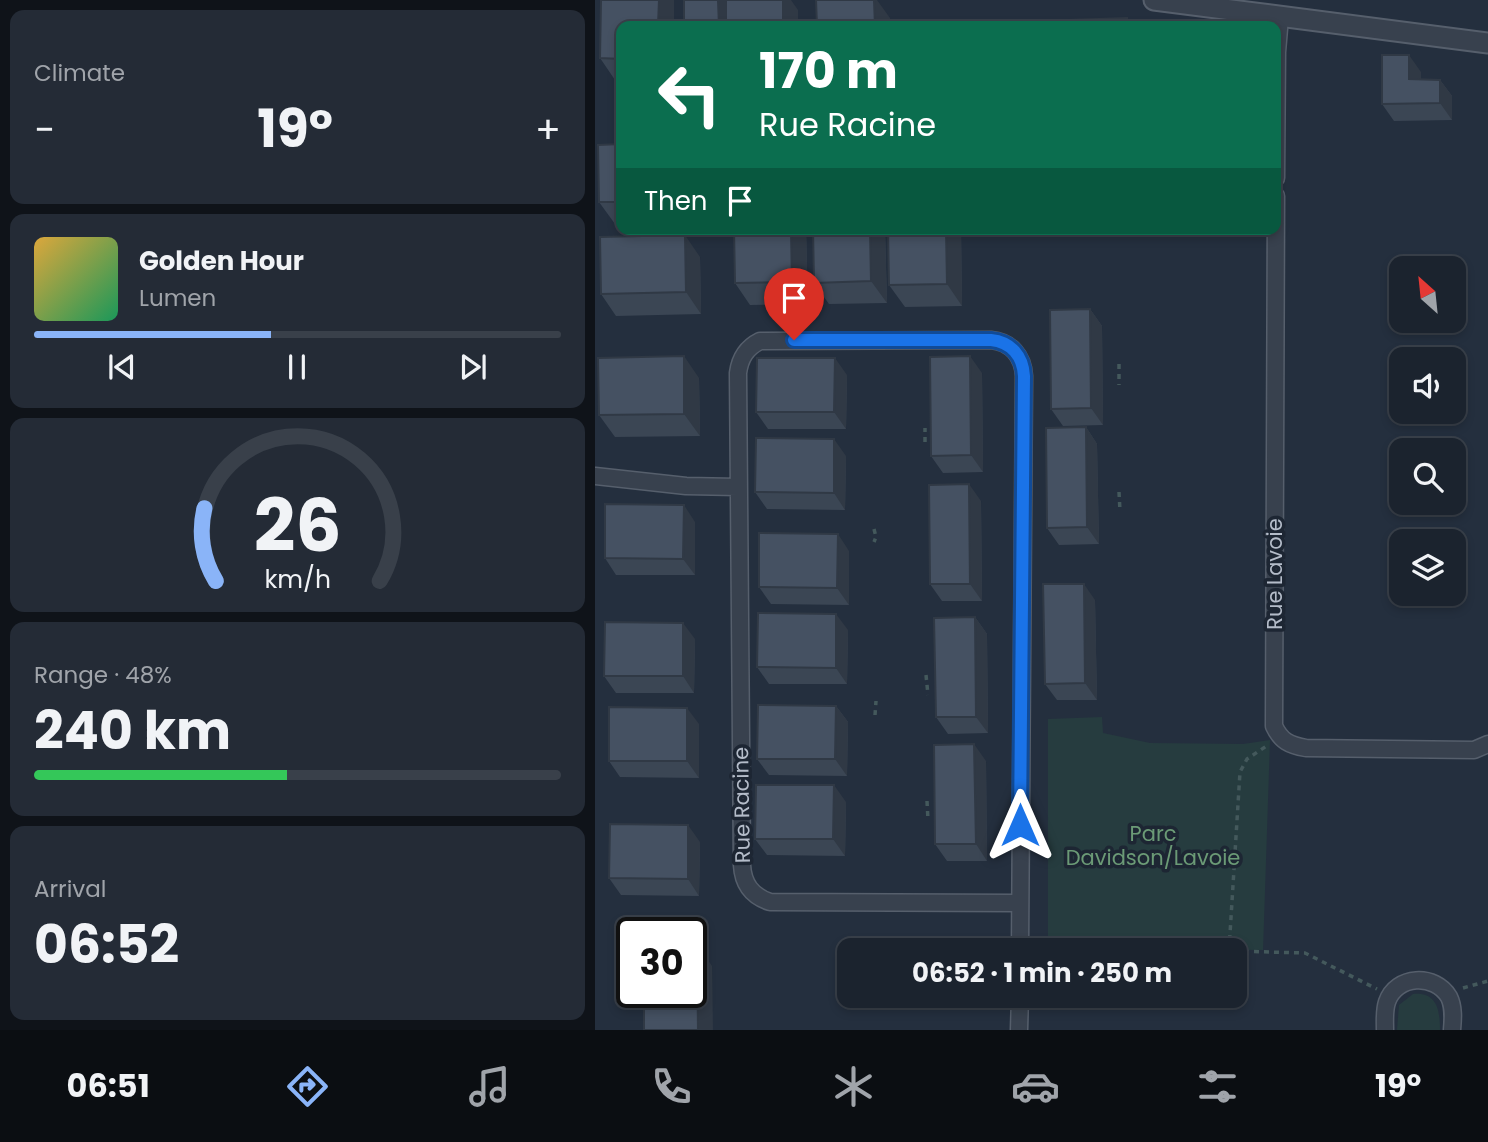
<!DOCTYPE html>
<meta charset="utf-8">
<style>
:root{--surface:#1b232e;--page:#242b36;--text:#f1f3f6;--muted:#a0a4aa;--line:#39404a;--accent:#8ab4f8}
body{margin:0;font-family:Poppins,sans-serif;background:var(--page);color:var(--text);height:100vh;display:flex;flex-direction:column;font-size:26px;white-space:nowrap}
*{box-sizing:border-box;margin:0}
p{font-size:23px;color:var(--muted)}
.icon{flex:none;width:38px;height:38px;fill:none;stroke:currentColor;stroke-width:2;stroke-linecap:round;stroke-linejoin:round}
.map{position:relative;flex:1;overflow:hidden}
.details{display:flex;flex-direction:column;gap:10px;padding:10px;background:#0f1319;width:595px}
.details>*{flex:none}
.hud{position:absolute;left:21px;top:21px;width:665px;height:214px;border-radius:14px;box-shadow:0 4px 10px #0003,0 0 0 2px var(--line);background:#0b6e4f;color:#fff;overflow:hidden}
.needle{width:46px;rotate:333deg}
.controls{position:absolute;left:794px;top:256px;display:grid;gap:14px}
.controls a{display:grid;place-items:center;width:77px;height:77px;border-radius:14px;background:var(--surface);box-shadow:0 4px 10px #0003,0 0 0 2px var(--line);font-size:35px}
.speed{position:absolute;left:21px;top:917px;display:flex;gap:14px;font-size:35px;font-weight:700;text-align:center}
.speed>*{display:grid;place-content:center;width:91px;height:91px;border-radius:50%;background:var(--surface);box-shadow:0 4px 10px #0003,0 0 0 2px var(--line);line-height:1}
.speed .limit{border:4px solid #111;border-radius:10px;background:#fff;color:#111}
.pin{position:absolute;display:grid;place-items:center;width:60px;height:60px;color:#fff;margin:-72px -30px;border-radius:50% 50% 50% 0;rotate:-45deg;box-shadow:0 0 7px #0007}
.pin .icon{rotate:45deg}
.me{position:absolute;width:77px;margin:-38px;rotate:0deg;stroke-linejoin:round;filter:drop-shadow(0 0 5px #0008)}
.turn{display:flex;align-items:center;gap:24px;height:147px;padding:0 28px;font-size:32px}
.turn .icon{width:91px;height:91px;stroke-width:2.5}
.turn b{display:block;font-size:49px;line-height:60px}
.then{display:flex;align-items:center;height:66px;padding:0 28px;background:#0003;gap:14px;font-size:26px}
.big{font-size:52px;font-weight:700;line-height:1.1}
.details .widget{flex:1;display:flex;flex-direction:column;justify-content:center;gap:10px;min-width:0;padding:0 24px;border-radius:14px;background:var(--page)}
.details .dial{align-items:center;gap:0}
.dial svg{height:182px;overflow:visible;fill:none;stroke:var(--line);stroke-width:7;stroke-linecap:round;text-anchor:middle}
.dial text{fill:var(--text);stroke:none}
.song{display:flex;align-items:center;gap:21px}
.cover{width:84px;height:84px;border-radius:10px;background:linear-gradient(135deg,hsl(40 70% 55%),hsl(150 70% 35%))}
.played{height:7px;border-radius:4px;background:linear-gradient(90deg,var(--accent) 45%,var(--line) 45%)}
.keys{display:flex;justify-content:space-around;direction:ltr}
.heat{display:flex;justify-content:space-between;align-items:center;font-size:38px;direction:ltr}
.charge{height:10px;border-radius:5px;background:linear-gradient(90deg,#34c759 48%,var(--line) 0)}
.trip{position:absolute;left:242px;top:938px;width:410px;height:70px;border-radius:14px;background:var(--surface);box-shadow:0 4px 10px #0003,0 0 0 2px var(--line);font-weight:700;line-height:70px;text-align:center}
.tabs{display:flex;height:112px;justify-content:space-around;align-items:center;background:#0b0e12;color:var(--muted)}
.tabs .icon{width:49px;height:49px}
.tabs .current{color:var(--accent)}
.tabs b{font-size:32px;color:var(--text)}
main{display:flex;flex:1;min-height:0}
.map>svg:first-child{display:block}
.green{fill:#263c3f}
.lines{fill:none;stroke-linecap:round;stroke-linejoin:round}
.minor-casing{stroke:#565f6c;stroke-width:19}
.tertiary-casing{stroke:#565f6c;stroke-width:23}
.path{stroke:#44595c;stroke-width:3.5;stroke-dasharray:5 5;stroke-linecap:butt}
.minor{stroke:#38414e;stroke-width:16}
.tertiary{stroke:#38414e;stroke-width:19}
.wall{fill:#3b4654}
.shaded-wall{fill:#303945}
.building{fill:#455162;stroke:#303945;stroke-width:2}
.route-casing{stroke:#114b97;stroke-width:18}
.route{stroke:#1a73e8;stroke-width:12}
.labels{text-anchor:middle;stroke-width:7;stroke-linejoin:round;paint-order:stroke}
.street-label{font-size:21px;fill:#b4bcc9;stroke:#1d2633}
.park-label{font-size:21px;fill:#6b9a76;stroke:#1d2633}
</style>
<main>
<section class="details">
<div class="widget"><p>Climate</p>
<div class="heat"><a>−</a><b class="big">19°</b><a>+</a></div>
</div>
<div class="widget">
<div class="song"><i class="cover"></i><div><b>Golden Hour</b><p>Lumen</p></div></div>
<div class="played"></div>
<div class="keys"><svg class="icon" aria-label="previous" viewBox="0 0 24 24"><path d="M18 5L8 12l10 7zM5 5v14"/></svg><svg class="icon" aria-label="pause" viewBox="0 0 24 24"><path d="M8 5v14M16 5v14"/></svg><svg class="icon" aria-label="next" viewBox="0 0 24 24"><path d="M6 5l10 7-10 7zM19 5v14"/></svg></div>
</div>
<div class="widget dial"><svg viewBox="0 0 100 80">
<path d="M14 69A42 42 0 1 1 86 69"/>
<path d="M14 69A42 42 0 0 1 9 37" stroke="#8ab4f8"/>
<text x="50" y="56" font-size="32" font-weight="700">26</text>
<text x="50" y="72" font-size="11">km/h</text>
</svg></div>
<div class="widget"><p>Range · 48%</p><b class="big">240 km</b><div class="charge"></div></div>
<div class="widget"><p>Arrival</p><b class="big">06:52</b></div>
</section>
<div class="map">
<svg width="893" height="1030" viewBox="0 0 893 1030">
<rect width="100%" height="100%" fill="#242f3e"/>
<path class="green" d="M507 717 508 733 555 743 648 744 675 740 668 950 453 949V719Z
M818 994C842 992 845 1010 845 1030H802L804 1005Z"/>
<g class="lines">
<defs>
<path id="minor" d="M681 178 682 52 685 17
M681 196 679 726C686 741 694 745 711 748L879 750 893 744
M0 476 91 486 143 487
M425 950 429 376C428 356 416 342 396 340L165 341C151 348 145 358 143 373L147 865C148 884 157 896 175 902L425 903
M424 1030 425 996
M790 1030C790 1021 789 1011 792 1002 801 975 840 973 854 997 859 1007 858 1019 857 1030"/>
<path id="tertiary" d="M559 0 893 43"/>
</defs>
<use href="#minor" class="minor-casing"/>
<use href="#tertiary" class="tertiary-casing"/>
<path class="path" d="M524 364V385
M330 442V428
M524 492 525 511
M279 529 281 537 279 542
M331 675 333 695
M280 715 281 701
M332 801 333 820
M440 939 563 940 637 950
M634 950 645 772 652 759 673 745
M639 951 710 953 782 989
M868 988 893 981"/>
<use href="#minor" class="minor"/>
<use href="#tertiary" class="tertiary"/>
</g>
<path class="wall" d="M6 0H79V26H26V80H20L5 58Z
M826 72V79L845 80 857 96V120L799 121 787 104Z
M26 144V224H20L4 202Z
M139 229H211L213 304 155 305 140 283Z
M290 229 292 303 234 304 219 283Z
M293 229H366L367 306 310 307 294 285Z
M105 257 106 314 21 316 6 294Z
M495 309 507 326 508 425 468 426 456 409Z
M387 373 388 472 348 473 336 456Z
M252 375 251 429H173L161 412Z
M104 378 105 436 20 437 4 415Z
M491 427 502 444 504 544 464 545 452 528Z
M251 456 250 510 172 509 160 492Z
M386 501 387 601H347L335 584Z
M100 522V575H21L10 558Z
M254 551V605L176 604 164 587Z
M500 600 502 700H462L450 684Z
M380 617 392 634 393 733 353 734 341 717Z
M253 630 252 684H174L162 667Z
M100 639 99 693H21L9 676Z
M241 706 253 722 252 776 174 775 162 759Z
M104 724V778L25 777 14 761Z
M391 761 392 861H352L340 844Z
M251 802 250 856 172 855 160 839Z
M105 842 104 896 26 895 14 878Z"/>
<path class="shaded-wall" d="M64 0H79V26H63Z
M123 0H134L135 26H124Z
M188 0H196L203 10V26H188Z
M279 0H282L295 18V26H280Z
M532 18 538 26H532Z
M814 55 826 72V96L814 79Z
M845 80 857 96V120L845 103Z
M196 229H211L213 304 197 282Z
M275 229H290L292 303 276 281Z
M351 229H366L367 306 352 284Z
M90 235 105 257 106 314 91 292Z
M495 309 507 326 508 425 496 408Z
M89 356 104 378 105 436 89 414Z
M375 356 387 373 388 472 376 455Z
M240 358 252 375 251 429 239 412Z
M491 427 502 444 504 544 492 527Z
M239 439 251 456 250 510 239 493Z
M374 484 386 501 387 601 375 584Z
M89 505 100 522V575L88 559Z
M243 534 254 551V605L242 588Z
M489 584 500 600 502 700 490 683Z
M241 614 253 630 252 684 241 668Z
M380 617 392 634 393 733 381 717Z
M88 623 100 639 99 693 88 676Z
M241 706 253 722 252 776 240 759Z
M92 708 104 724V778L92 761Z
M379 744 391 761 392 861 381 844Z
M239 785 251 802 250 856 238 839Z
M93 825 105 842 104 896 93 879Z
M102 944 117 966 118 1030H103Z"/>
<path class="building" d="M6 0H64L63 26H26V59L5 58Z
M89 0H123L124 26H89Z
M131 0H188V26H131Z
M221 0H279L280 26H222Z
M532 18V26H474V20Z
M334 22H392V26H334Z
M459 25V26H412Z
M787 55H814V79L845 80V103L787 104Z
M26 144V202H4L3 145Z
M139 229H196L197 282 140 283Z
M218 229H275L276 281 219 283Z
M293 229H351L352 284 294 285Z
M90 235 91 292 6 294 5 237Z
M495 309 496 408 456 409 455 310Z
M89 356V414L4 415 3 358Z
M375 356 376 455 336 456 335 357Z
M162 358H240L239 412H161Z
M491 427 492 527 452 528 451 428Z
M161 438 239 439V493L160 492Z
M374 484 375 584H335L334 485Z
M10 504 89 505 88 559 10 558Z
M164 533 243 534 242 588 164 587Z
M448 584H489L490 683 450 684Z
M163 613 241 614V668L162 667Z
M380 617 381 717H341L339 618Z
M10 622 88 623V676H9Z
M163 705 241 706 240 759H162Z
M14 707 92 708V761H14Z
M379 744 381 844H340L339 745Z
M161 785H239L238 839H160Z
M15 824 93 825V879L14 878Z
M96 944H102L103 1030H49V992H96Z"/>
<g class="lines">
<defs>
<path id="route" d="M199 340H396C416 342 428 356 429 376L425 825"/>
</defs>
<use href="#route" class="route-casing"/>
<use href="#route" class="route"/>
</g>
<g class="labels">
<g class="street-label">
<text transform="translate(680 574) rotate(-90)" y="7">Rue Lavoie</text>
<text transform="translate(147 805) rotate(-91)" y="7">Rue Racine</text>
</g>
<g class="park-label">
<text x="558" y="841">Parc<tspan x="558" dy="24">Davidson/Lavoie</tspan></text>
</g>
</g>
</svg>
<div class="controls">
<a><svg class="needle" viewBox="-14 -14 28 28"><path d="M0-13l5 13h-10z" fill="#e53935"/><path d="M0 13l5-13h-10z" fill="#a0a4aa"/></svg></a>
<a><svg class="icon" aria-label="sound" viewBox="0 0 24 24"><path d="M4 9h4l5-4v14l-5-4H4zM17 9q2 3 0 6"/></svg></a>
<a><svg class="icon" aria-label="search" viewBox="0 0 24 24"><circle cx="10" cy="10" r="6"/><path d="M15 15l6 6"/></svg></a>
<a><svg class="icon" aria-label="layers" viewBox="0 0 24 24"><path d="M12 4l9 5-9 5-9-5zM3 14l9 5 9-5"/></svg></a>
</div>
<div class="speed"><div class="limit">30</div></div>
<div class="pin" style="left:199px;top:340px;background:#d93025"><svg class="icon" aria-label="arrive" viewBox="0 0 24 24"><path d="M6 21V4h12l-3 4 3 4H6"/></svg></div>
<svg class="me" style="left:425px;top:825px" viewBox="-20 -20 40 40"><path d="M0-17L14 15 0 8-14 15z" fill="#1a73e8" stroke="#fff" stroke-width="4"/></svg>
<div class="trip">06:52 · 1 min · 250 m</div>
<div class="hud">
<div class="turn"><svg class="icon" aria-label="left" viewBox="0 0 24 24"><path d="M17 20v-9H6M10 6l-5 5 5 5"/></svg><div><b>170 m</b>Rue Racine</div></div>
<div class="then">Then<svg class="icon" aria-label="arrive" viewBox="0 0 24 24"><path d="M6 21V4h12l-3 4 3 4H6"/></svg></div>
</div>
</div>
</main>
<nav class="tabs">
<b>06:51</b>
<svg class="icon current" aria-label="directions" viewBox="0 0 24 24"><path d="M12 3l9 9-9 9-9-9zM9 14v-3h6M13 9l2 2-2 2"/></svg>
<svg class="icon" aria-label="music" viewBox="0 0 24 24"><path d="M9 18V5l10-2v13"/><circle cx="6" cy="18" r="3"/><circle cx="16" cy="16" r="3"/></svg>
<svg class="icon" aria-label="phone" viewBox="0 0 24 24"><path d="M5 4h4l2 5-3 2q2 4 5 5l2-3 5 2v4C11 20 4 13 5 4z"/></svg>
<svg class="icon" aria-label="climate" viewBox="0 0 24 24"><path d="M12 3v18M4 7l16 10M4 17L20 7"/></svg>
<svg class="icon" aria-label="car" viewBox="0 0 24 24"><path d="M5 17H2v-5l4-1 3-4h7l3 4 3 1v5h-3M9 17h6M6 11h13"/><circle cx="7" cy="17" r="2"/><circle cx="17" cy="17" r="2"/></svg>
<svg class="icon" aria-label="filters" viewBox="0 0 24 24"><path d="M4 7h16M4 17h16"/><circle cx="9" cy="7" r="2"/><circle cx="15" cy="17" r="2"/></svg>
<b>19°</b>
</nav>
